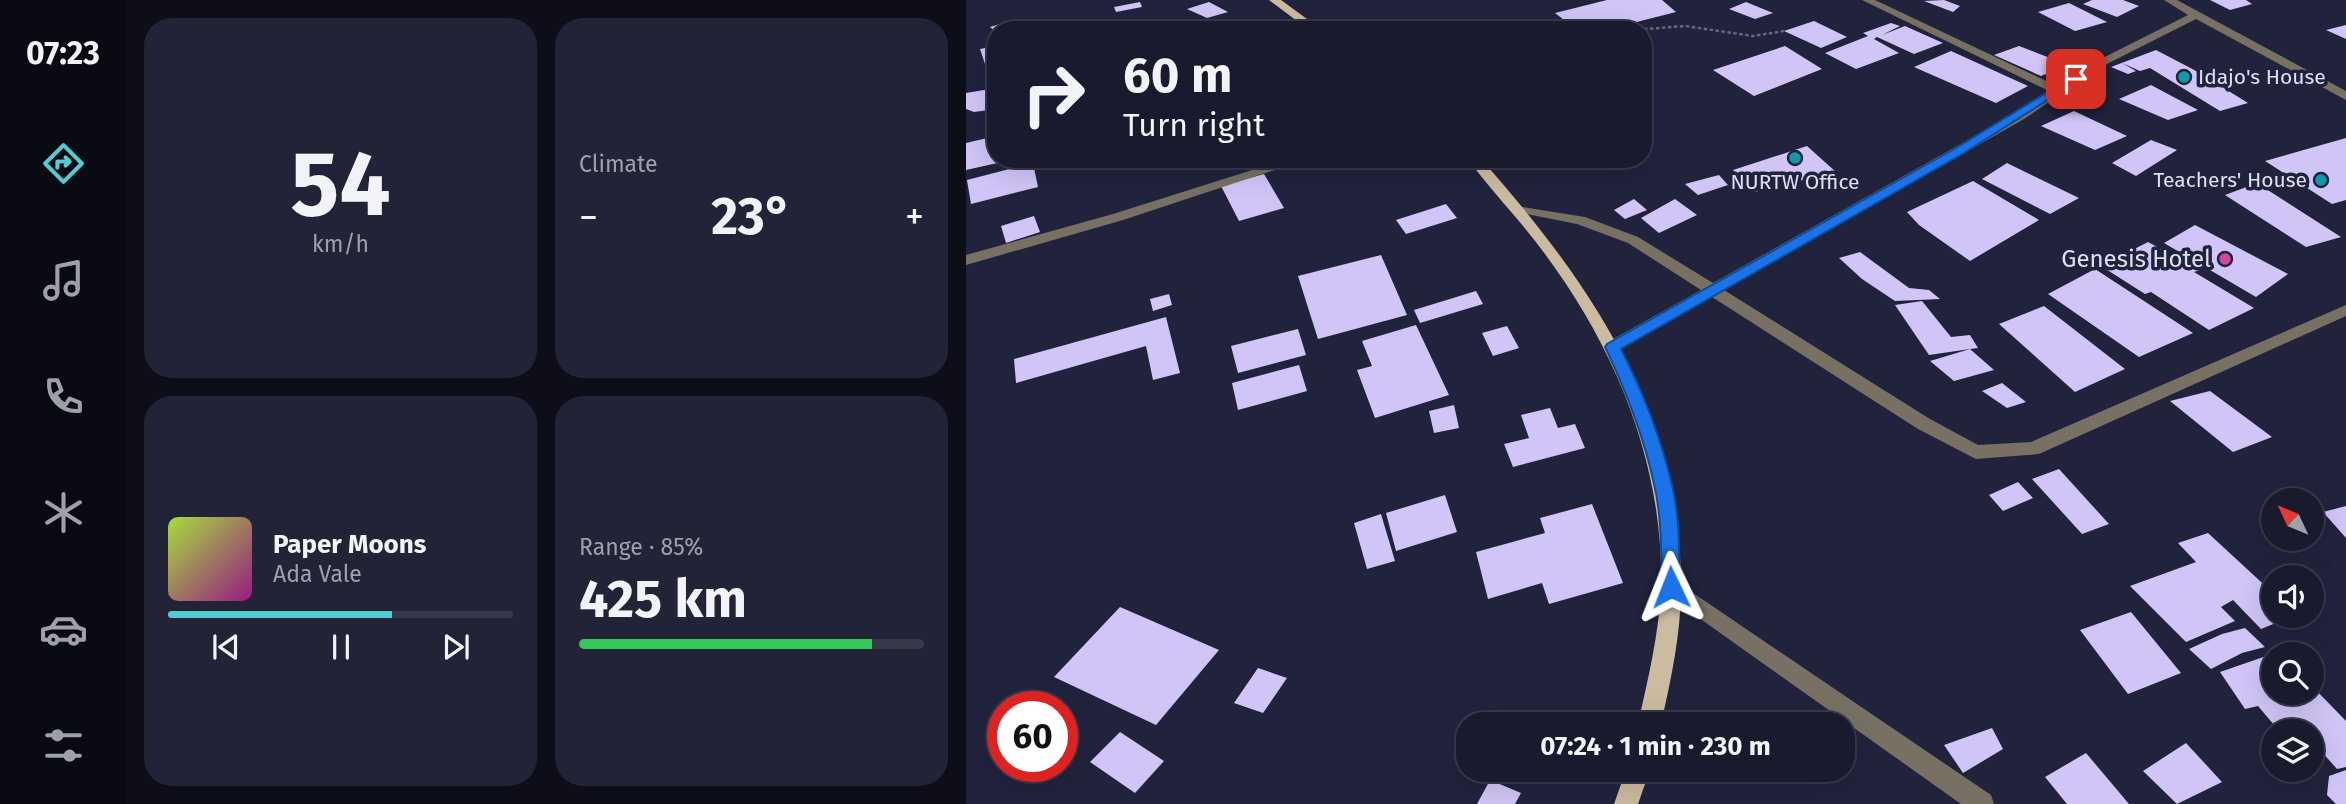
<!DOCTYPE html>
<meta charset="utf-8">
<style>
:root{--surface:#191a2e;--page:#222336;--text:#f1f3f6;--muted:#9fa1aa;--line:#37384a;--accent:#51ccd1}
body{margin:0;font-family:"Fira Sans",sans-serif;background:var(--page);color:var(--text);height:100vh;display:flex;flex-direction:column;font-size:26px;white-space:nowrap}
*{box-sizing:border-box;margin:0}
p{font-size:23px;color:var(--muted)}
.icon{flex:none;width:38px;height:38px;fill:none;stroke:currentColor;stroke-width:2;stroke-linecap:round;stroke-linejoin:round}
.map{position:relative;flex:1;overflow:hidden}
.panel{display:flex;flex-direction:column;gap:18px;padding:18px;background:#0e0e19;width:840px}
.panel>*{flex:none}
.top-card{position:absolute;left:21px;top:21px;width:665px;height:147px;border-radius:28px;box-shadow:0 7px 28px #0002,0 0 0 2px var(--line);background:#191a2e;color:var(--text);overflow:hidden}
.needle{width:46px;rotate:314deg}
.buttons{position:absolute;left:1295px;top:488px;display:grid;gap:14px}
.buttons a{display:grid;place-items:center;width:63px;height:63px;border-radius:50%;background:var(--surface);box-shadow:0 7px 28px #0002,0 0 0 2px var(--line);font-size:35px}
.speed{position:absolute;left:21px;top:691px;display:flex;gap:14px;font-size:35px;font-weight:700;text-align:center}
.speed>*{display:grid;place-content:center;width:91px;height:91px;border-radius:50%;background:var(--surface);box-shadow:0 7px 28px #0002,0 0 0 2px var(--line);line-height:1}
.speed .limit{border:10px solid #d22;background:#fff;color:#111}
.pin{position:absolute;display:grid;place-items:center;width:60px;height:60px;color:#fff;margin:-30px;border-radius:14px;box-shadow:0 4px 10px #0006}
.me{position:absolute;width:77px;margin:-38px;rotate:358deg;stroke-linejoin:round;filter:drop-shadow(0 0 5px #0008)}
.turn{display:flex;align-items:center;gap:24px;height:147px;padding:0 21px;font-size:32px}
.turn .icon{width:91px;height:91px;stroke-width:2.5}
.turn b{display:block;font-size:49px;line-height:60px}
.big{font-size:52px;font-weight:700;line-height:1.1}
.panel .widget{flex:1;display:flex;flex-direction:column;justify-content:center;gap:10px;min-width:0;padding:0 24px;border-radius:28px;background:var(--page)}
.panel .dial{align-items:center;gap:0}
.dial b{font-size:91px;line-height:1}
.song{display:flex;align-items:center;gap:21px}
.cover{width:84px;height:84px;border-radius:10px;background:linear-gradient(135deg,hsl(80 70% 55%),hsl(310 70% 35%))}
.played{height:7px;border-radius:4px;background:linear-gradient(90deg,var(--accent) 65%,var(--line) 65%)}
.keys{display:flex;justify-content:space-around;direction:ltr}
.heat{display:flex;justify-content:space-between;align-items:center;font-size:38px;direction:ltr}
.charge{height:10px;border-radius:5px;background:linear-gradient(90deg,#34c759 85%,var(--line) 0)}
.panel .tiles{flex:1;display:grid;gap:18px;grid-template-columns:repeat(2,1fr)}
.trip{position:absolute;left:490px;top:712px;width:399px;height:70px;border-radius:28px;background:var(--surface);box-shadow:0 7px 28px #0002,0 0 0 2px var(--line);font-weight:700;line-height:70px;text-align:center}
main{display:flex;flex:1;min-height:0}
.menu{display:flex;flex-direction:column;width:126px;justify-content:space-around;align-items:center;background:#0a0a12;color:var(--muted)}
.menu .icon{width:49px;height:49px}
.menu .selected{color:var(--accent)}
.menu b{font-size:32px;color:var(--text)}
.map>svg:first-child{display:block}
.building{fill:#d0c5f6}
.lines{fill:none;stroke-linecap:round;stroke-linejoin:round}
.path{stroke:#65687e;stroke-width:2.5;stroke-dasharray:3.5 2.5;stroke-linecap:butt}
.minor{fill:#787063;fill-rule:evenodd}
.major{fill:#cbbba0;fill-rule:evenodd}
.route{fill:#1a73e8;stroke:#114b97;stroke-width:2}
.culture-dot{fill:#0f9aa8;stroke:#21233d;stroke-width:2.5}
.hotel-dot{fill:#d1479c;stroke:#21233d;stroke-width:2.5}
.labels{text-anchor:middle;stroke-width:7;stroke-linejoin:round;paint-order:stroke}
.far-poi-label{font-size:21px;fill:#dde0f1;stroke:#21233d;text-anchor:start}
.poi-label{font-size:24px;fill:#dde0f1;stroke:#21233d;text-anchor:end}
</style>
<main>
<nav class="menu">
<b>07:23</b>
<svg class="icon selected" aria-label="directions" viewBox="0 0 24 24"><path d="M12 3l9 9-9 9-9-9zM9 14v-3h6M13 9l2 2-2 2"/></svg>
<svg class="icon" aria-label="music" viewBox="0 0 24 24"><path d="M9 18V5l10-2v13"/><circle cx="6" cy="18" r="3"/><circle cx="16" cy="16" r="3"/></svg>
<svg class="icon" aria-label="phone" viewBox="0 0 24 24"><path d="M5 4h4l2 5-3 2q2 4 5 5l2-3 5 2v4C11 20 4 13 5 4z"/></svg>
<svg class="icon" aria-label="climate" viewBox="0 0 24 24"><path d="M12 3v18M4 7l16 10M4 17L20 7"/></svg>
<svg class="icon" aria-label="car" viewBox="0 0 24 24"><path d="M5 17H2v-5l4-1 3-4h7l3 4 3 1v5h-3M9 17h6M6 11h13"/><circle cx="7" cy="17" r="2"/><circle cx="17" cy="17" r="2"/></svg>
<svg class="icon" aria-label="filters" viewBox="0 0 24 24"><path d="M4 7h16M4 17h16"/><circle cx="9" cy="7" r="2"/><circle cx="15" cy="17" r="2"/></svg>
</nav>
<section class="panel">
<div class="tiles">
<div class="widget dial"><b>54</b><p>km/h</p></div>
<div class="widget"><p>Climate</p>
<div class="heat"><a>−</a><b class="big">23°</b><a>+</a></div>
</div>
<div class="widget">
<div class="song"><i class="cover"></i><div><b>Paper Moons</b><p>Ada Vale</p></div></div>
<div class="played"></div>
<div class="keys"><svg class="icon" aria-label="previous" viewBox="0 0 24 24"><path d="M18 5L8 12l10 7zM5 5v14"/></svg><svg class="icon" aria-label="pause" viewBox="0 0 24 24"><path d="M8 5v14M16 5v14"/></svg><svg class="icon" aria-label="next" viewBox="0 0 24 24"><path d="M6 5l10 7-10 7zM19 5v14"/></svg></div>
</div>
<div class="widget"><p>Range · 85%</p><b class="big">425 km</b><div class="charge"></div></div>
</div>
</section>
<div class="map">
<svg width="1380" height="804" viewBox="0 0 1380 804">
<rect width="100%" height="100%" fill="#21233d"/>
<path class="building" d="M641 0H696L710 12 639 30H611L589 13Z
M978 0 994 6 987 12 958 1Z
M1126 0H1157L1173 6 1151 17 1117 4Z
M1244 0H1280L1286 4 1264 10Z
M174 2 176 7 150 12 148 7Z
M243 2 262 12 241 18 221 9Z
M780 2 807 13 789 19 763 9Z
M1103 3 1141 22 1109 31 1072 12Z
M44 21 55 30H30V32L24 27Z
M848 21 881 37 855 48 818 31Z
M925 23 934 26 916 35 939 26 977 43 948 54 911 37 908 39 933 53 890 69 859 53 902 36 897 33Z
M1380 25V39L1360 30Z
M30 46V61L19 64 14 49Z
M819 46 856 69 788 96 747 70Z
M1053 46 1102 65 1075 76 1028 55Z
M1190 50 1232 72 1282 103 1254 111 1184 68 1174 71 1156 63 1170 71 1162 74 1145 67Z
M985 51 1062 86 1030 103 948 67Z
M1185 85 1232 110 1202 120 1153 99Z
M30 88V109L8 112 0 109V93Z
M1108 111 1161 136 1129 150 1075 126Z
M30 136V159L45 160 0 170V143Z
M1380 138V200L1366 204 1299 161Z
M1185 140 1211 150 1170 176 1146 163Z
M841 146 870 172 788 192 767 170Z
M67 163 72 187 5 204 1 180Z
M1041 163 1113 198 1084 214 1016 179Z
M298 174 318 208 273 221 255 186Z
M753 175 762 185 732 195 719 184Z
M1007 181 1073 220 1004 261 953 225 941 212Z
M1291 183 1375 237 1340 247 1259 195Z
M668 199 681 210 659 219 648 210Z
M709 199 731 215 693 233 675 218Z
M480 204 491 218 440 234 430 220Z
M68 216 74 232 40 243 35 226Z
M1229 225 1322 274 1290 297 1198 243Z
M1182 242 1234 270 1228 272 1288 308 1243 330 1185 292 1179 294 1135 266Z
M894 252 943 288 963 290 974 299 929 301 896 279 873 258Z
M415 255 441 315 352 339 332 276Z
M1129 269 1227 333 1173 357 1082 294Z
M510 291 517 304 454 323 448 310Z
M203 294 206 305 187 311 184 299Z
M956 301 985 337 1004 335 1012 348 1004 349 1028 370 988 381 964 361 1004 349 963 355 929 305Z
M1078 306 1159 369 1109 392 1033 324Z
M200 317 214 373 187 380 180 346 50 383 48 359Z
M450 325 483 395 409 418 391 370 406 366 396 341Z
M541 326 553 348 527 356 516 333Z
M332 329 340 355 272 373 265 346Z
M333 365 341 391 272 410 266 383Z
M1036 383 1060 402 1041 408 1016 391Z
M1244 391 1306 437 1267 452 1204 401Z
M488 405 493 428 468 433 463 411Z
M584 408 592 428 609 424 619 448 547 467 538 444 563 438 555 415Z
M1093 469 1143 524 1116 534 1066 479Z
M1052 482 1067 498 1037 511 1023 495Z
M479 495 491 532 430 551 420 513Z
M626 504 657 583 583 604 576 583 522 599 510 552 579 533 574 518Z
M1380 506V538L1357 512Z
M415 514 429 561 401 569 388 523Z
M1242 533 1307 593V616H1327L1295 629 1267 600 1255 607 1269 621 1220 642 1164 586 1230 562 1212 543Z
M154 607 253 650 190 725 88 677Z
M1165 612 1215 673 1162 694 1114 630Z
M1279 628 1299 647 1276 653 1245 669 1223 649 1256 634Z
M1312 652 1315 654H1307V693H1346V686L1380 721V767L1371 769 1346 741V732H1337L1330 724 1314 732 1292 706 1279 709 1254 672Z
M292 668 321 678 297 713 268 703Z
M1026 728 1037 749 997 773 978 745Z
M154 732 198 761 169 793 124 762Z
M1220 743 1256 782 1211 804 1177 771Z
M1120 753 1163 804H1101L1079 777Z
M1380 770V804H1370L1361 795 1363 776Z
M524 780 555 793 549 804H511Z"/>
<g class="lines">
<path class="path" d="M666 30 719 26 787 36 818 31"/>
<path class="minor" d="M896 0H909L1091 86 1123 65 1222 15 1198 0H1211L1380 91V100L1230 19 1131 69 1058 119 758 290 964 419 1012 445 1065 442 1380 305V316L1073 454 1010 459 952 429 746 297 652 351H640L638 347 640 343 735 290 662 243 611 224 550 212V206L619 217 672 237 747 283 1050 113 1083 91Z
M321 159H342L157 220 0 265V255L147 214Z
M705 578 1025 795 1028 804H995L698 593 695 587 698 581Z"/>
<path class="major" d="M303 0H315L356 30H343Z
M502 159H515C625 283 716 416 715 588 715 633 705 680 695 724H672C682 679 693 634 695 588 698 466 651 351 579 254 555 221 526 192 502 159Z
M660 770H684L672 804H648Z"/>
</g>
<path class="route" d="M1106 77 1115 79 998 153 655 349C677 392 695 438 706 485 714 518 713 553 714 587L712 592 705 595 698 592 696 587C695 553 696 517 688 484 678 437 660 391 639 347L641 344 990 148Z"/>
<g class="culture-dot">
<circle cx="1218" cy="77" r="7"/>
<circle cx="829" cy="158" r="7"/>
<circle cx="1355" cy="180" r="7"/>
</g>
<circle class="hotel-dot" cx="1259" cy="259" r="7"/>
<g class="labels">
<g class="far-poi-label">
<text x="1232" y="84">Idajo's House</text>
<text x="1341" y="187" text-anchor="end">Teachers' House</text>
<text x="829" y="189" text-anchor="middle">NURTW Office</text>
</g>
<g class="poi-label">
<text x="1245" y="267">Genesis Hotel</text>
</g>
</g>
</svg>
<div class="buttons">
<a><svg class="needle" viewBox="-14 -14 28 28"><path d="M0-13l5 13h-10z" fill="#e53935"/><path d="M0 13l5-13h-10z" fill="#9fa1aa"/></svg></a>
<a><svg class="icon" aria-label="sound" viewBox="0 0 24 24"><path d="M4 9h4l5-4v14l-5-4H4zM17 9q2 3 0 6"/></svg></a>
<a><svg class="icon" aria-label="search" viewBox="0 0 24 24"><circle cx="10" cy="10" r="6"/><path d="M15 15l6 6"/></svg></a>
<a><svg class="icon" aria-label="layers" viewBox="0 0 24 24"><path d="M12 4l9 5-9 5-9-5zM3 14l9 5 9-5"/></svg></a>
</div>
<div class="speed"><div class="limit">60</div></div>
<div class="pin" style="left:1110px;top:79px;background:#d93025"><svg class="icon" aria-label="arrive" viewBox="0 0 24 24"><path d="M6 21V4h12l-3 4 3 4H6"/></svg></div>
<svg class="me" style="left:705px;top:587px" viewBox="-20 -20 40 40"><path d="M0-17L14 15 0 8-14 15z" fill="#1a73e8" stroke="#fff" stroke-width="4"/></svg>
<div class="trip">07:24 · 1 min · 230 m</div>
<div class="top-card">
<div class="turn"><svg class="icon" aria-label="right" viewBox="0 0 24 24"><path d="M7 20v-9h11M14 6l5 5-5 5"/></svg><div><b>60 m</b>Turn right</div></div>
</div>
</div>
</main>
